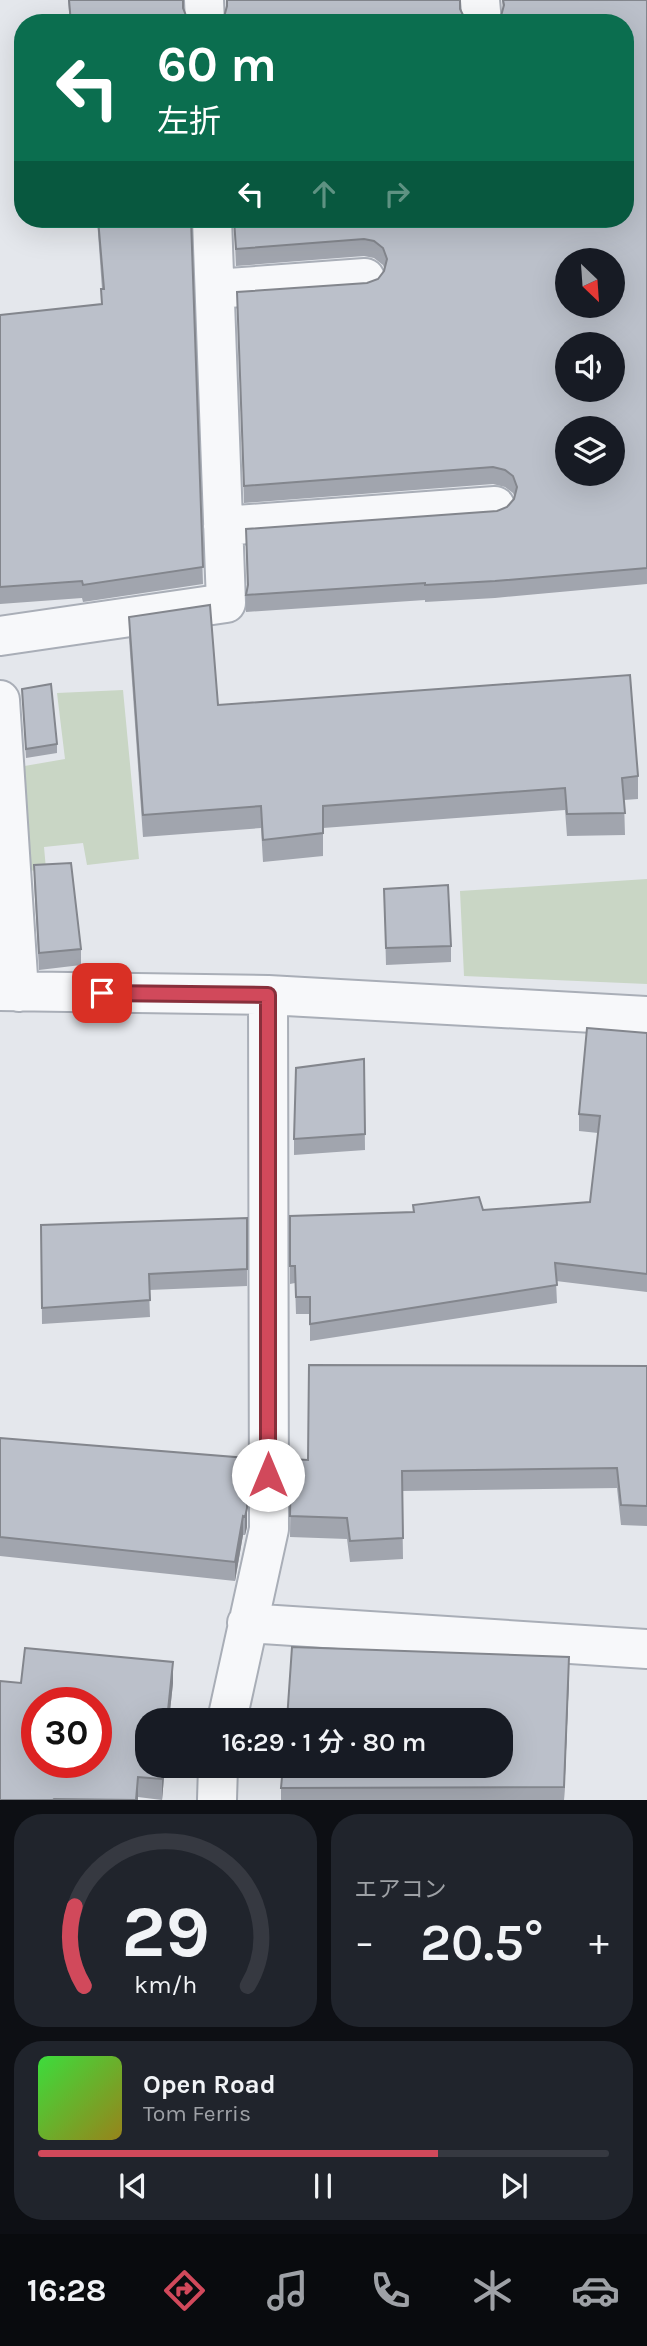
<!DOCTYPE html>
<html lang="ja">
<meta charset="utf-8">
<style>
:root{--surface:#171b24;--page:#20242c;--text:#f1f3f6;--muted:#9ea1a6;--line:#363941;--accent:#d1495b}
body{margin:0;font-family:Karla,"Noto Sans JP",sans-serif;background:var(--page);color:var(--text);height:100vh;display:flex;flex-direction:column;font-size:26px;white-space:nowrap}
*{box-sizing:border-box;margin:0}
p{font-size:23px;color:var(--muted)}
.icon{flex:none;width:38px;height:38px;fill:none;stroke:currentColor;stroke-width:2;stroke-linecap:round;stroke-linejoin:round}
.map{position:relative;height:1800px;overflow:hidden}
.sheet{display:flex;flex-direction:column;gap:14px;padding:14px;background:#0d0f14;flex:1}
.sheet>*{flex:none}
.hud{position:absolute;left:14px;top:14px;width:620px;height:214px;border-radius:28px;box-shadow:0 7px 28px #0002;background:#0b6e4f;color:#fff;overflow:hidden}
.needle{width:46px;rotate:155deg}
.tools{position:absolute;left:555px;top:248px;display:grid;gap:14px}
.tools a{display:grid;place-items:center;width:70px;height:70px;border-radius:50%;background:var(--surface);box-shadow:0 7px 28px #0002;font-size:35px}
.speed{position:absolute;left:21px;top:1687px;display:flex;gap:14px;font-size:35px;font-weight:700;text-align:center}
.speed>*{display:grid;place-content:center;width:91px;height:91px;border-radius:50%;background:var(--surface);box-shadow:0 7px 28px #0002;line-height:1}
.speed .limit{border:10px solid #d22;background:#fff;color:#111}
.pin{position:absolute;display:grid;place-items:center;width:60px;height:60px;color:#fff;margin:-30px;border-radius:14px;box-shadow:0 4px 10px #0006}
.me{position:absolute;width:77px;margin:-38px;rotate:0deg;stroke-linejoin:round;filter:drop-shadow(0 0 5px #0008)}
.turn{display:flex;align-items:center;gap:24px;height:147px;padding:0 28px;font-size:32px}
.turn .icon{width:91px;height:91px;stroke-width:2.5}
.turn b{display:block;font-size:49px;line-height:60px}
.lanes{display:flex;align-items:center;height:66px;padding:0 28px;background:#0003;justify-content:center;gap:35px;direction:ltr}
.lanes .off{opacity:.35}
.big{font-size:52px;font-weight:600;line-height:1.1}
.sheet .tile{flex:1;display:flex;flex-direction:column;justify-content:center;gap:10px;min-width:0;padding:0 24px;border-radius:28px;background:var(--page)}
.sheet .dial{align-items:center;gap:0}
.dial svg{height:182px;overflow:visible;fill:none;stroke:var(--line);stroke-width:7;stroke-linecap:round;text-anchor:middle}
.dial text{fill:var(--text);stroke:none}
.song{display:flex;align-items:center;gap:21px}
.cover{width:84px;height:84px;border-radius:10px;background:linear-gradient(135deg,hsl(120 70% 55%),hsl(50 70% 35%))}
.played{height:7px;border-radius:4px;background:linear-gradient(90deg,var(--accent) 70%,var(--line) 70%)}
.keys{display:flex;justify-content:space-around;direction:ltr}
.heat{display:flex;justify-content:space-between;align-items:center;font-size:38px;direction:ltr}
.sheet .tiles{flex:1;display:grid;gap:14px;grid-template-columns:1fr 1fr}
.tile:last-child{grid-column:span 2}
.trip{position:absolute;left:135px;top:1708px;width:378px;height:70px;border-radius:28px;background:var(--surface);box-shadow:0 7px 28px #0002;font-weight:600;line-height:70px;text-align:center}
.dock{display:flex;height:112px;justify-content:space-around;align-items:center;background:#090b0e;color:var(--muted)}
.dock .icon{width:49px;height:49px}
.dock .selected{color:var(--accent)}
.dock b{font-size:32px;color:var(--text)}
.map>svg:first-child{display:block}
.green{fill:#c9d6c5}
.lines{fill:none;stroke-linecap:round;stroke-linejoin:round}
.minor-casing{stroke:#a9aeb7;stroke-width:42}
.minor{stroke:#f7f8fa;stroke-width:38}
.wall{fill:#a1a5ae}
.shaded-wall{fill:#83868d}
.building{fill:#bbc0ca;stroke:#83868d;stroke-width:2;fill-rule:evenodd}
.route-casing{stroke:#882f3b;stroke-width:18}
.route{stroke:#d1495b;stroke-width:12}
</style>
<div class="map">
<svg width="647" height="1800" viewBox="0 0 647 1800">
<rect width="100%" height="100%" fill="#e4e7ec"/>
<path class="green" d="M123 690 139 859 87 865 83 843 44 847 46 869 29 871 13 768 65 759 57 693Z
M647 879V984L464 976 460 891Z"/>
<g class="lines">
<defs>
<path id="minor" d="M204 0 205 23
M480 0 482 23
M215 289 365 278
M223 526 495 506
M0 636 226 603 212 219
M0 700 19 992
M0 991 268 995 647 1016
M247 1623 647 1649
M227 1720 269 1529 268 995
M217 1800 218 1766"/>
</defs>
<use href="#minor" class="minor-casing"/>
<use href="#minor" class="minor"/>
</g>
<path class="wall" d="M68 0H183V8L187 18 192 23H70Z
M502 0H647V584L495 598 425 602V600L246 612V595L247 588 246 529 497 511 507 507 515 498 513 493 505 487 493 484 244 503 237 292 367 283 378 279 385 270 383 265 374 258 364 256 236 266 234 219H625L501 16 503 10Z
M97 219H191L203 584 83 602 82 598 0 604V315L101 304V289H102Z
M129 617 218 705 638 776V799L624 800 625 835 567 836 565 810 323 828V856L263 862 261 828 143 837 129 639Z
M22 689 57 744V753L26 758Z
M34 865 81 949V965L39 970 34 881Z
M384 889 451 946V962L386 965Z
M647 1033V1292L556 1281 557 1303 310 1341V1314H296L295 1283 290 1284V1216L413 1212V1205L483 1210 590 1202 598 1133 579 1131V1114Z
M364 1059 365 1150 294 1155V1139Z
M247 1218V1286L149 1290 150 1317 42 1324 41 1225Z
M647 1366V1526L621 1525 617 1488 402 1491 403 1559 350 1562 347 1539 290 1537 291 1459 308 1460Z
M0 1438 247 1458V1527L245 1535H243L235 1581 0 1556Z
M569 1677 564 1800H281V1788Z
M21 1683H173L169 1720H147V1766H165L162 1800 138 1797V1800H0Z"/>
<path class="shaded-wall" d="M247 1508V1527L245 1535V1517Z
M243 1516V1535L235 1581V1562Z
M569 1657V1677L564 1800V1787Z
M173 1662V1683L169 1720H167Z
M163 1766H165L162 1800V1779Z
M138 1777V1800H136Z"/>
<path class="building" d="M69 0H183V8L187 18 192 23H71Z
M227 0H460V9L465 19 469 23H218L224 17 227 6Z
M503 0H647V568L495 581 425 585V583L246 595 248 585 246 529 497 511 507 507 514 499 517 487 513 476 505 470 493 467 244 486 237 292 367 283 378 279 384 271 387 259 383 248 374 241 364 239 236 249 234 219H625V23H495L501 16 504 5ZM567 261H612V306H567ZM567 345H612V390H567ZM567 429H612V474H567Z
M98 219H191L203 567 83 585 82 581 0 587V315L102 304 101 289H104Z
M210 605 218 705 630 675 638 776 622 778 625 813 567 814 565 788 323 806V833L263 840 261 806 143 815 129 617Z
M51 684 57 744 26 749 22 689Z
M71 863 81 949 39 953 34 865Z
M448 885 451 946 386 948 384 889Z
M587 1028 647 1033V1274L555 1263 557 1285 310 1324V1297H296L295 1266H290V1216L414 1212 413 1205 479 1197 483 1210 590 1202 600 1116 579 1114Z
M364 1059 365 1134 294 1139 296 1068Z
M247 1218V1269L149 1274 150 1300 42 1308 41 1225Z
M309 1365 647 1366V1506L621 1505 617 1468 402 1471 403 1538 350 1541 347 1518 290 1516 291 1459 308 1460Z
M0 1438 247 1458V1508L245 1517 243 1516 235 1562 0 1537Z
M292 1647 569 1657 564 1787 281 1788 283 1766H500V1720H287Z
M25 1648 173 1662 167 1720H147V1766H163L162 1779 138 1777 136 1800 54 1799 53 1800H0V1681L21 1683ZM37 1703H96V1762H37Z"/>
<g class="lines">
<defs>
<path id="route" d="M102 993 268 995V1475"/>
</defs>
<use href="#route" class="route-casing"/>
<use href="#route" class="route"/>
</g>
</svg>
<div class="tools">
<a><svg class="needle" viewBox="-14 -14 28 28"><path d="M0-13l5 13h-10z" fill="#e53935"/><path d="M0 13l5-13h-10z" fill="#9ea1a6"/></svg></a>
<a><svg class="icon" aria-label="sound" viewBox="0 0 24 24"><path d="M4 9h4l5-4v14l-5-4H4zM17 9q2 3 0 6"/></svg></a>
<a><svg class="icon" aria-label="layers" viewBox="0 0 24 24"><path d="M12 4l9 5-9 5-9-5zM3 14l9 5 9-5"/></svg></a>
</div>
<div class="speed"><div class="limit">30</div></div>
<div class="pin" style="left:102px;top:993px;background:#d93025"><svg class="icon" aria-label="arrive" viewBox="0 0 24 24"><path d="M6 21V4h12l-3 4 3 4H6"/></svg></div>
<svg class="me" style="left:268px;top:1475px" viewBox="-20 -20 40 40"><circle r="19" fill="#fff"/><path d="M0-13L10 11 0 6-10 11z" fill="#d1495b"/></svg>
<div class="trip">16:29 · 1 分 · 80 m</div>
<div class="hud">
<div class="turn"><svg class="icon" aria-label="left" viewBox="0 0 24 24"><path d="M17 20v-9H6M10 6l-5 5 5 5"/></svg><div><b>60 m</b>左折</div></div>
<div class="lanes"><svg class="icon" aria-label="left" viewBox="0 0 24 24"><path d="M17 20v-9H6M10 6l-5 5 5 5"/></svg><svg class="icon off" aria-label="ahead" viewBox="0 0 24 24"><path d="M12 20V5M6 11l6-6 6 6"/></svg><svg class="icon off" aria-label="right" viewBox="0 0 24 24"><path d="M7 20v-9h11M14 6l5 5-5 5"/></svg></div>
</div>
</div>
<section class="sheet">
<div class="tiles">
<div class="tile dial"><svg viewBox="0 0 100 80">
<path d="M14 69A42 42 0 1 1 86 69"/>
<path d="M14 69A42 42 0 0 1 10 34" stroke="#d1495b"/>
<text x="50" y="56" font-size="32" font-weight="700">29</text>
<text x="50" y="72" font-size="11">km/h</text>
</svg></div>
<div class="tile"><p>エアコン</p>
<div class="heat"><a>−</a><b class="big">20.5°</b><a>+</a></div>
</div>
<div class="tile">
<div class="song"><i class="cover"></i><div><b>Open Road</b><p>Tom Ferris</p></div></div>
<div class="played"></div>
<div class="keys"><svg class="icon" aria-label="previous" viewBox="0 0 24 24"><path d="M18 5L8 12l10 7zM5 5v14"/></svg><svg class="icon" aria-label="pause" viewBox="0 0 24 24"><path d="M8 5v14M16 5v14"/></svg><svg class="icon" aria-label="next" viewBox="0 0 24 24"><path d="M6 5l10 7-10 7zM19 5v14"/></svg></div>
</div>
</div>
</section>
<nav class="dock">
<b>16:28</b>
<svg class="icon selected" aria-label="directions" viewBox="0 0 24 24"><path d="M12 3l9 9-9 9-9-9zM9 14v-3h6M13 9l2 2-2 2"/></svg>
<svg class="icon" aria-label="music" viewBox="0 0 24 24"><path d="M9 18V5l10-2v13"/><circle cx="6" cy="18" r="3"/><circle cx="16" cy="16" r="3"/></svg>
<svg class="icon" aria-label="phone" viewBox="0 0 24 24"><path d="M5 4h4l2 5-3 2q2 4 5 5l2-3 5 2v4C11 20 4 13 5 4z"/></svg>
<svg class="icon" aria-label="climate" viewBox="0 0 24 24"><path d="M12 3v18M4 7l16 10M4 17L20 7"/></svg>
<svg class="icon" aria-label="car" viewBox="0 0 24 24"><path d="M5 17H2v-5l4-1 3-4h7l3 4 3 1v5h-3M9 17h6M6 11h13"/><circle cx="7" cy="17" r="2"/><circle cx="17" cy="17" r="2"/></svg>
</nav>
